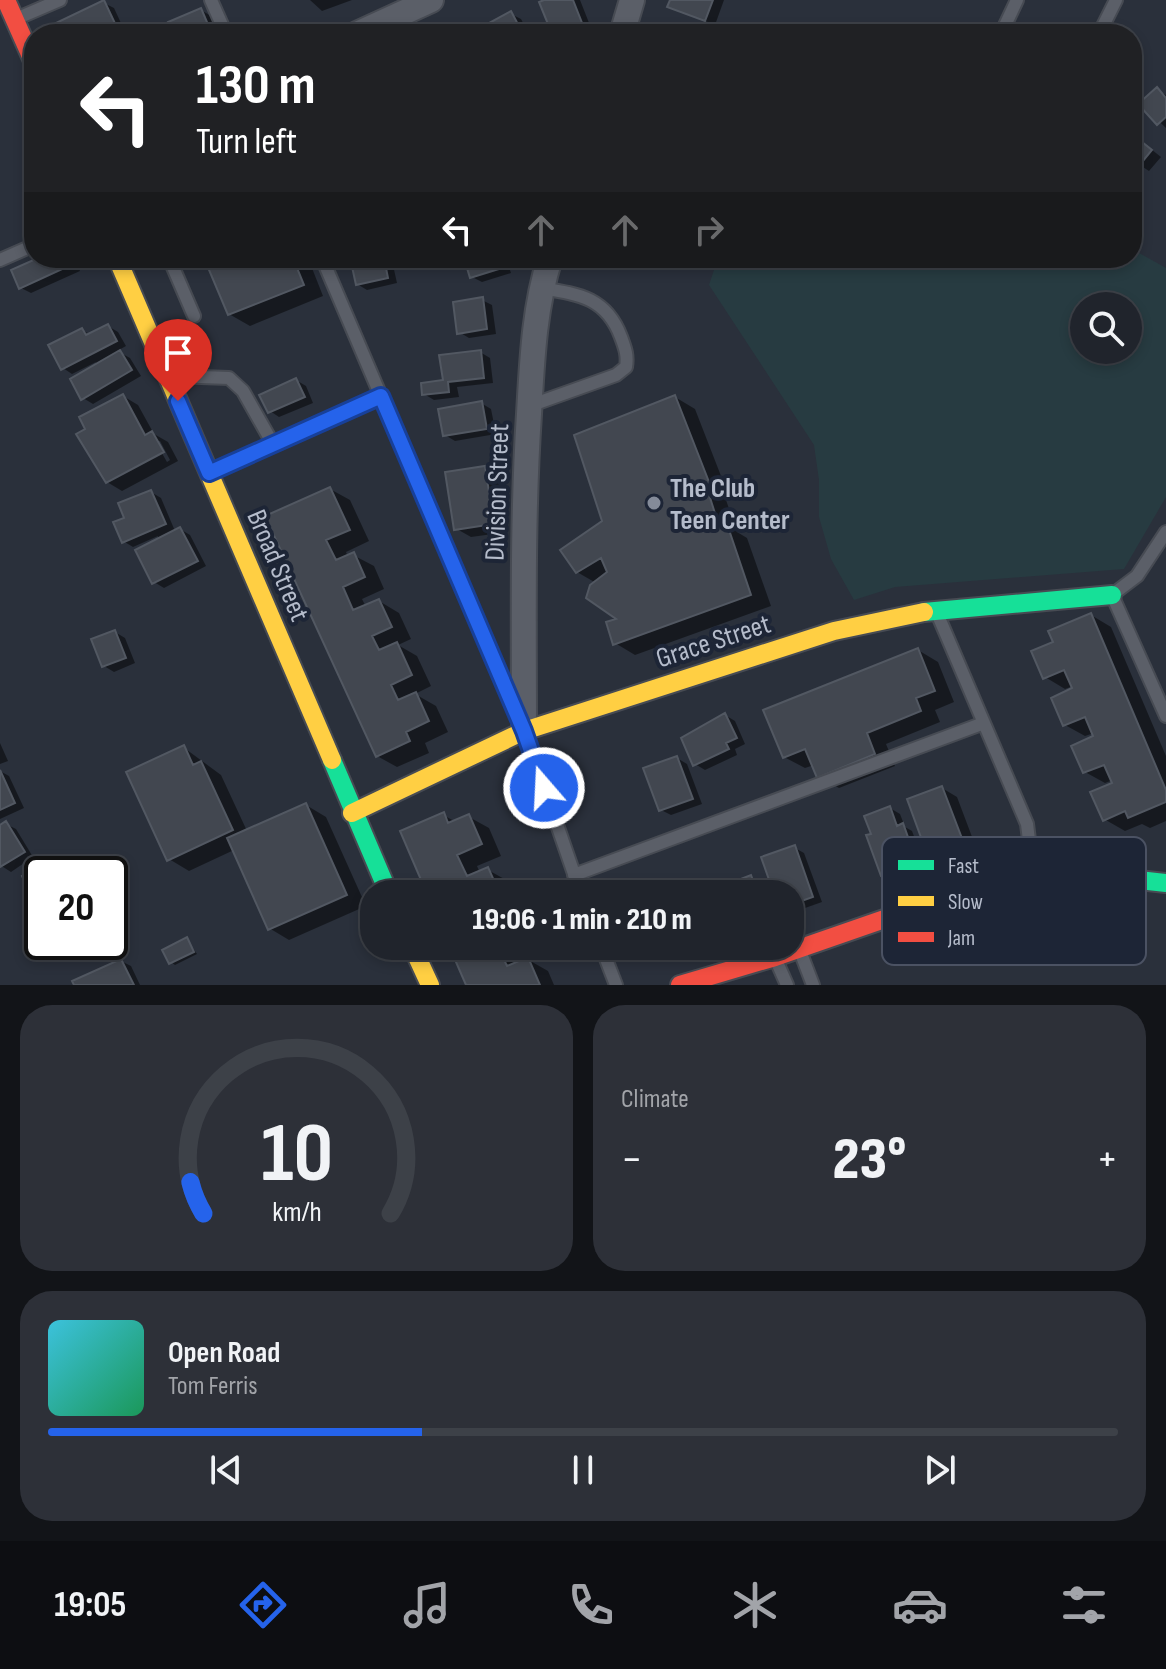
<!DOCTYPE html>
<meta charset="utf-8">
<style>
:root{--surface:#20242c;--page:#2d3038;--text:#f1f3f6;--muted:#a2a4a9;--line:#3d4148;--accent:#2563eb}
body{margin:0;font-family:"Sofia Sans Condensed",sans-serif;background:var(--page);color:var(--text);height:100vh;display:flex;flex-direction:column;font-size:30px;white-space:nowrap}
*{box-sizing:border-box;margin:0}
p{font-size:26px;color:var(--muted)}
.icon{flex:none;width:44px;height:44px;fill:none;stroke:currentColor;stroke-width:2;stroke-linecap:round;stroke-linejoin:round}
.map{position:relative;height:985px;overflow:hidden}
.details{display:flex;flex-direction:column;gap:20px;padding:20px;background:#121418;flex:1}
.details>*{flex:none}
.banner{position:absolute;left:24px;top:24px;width:1118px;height:244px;border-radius:32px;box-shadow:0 4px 12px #0003,0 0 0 2px var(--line);background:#202124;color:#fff;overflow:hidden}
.buttons{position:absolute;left:1070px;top:292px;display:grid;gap:16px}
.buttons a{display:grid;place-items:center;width:72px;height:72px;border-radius:50%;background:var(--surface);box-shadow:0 4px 12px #0003,0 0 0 2px var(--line);font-size:40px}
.speed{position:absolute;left:24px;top:856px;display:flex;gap:16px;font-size:40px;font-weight:700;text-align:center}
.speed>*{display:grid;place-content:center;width:104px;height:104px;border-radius:50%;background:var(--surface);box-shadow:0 4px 12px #0003,0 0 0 2px var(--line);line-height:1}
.speed .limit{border:4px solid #111;border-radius:12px;background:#fff;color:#111}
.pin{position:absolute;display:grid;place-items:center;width:68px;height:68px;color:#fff;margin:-82px -34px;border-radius:50% 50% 50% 0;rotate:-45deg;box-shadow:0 0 8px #0007}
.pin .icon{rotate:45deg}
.me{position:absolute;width:88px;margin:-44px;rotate:341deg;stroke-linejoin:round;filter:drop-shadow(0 0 6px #0008)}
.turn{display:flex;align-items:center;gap:28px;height:168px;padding:0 40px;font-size:36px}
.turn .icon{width:104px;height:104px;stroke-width:2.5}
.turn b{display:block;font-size:56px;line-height:68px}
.lanes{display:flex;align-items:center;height:76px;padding:0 40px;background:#0003;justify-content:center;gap:40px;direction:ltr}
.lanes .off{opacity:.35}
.big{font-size:60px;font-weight:800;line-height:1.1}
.details .widget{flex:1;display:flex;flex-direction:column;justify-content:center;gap:12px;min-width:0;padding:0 28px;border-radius:32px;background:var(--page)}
.details .dial{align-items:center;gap:0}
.dial svg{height:208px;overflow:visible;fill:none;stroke:var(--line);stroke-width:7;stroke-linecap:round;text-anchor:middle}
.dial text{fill:var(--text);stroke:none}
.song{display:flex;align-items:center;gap:24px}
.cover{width:96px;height:96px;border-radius:12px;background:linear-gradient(135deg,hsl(190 70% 55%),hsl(150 70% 35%))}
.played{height:8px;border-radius:4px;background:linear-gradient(90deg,var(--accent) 35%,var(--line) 35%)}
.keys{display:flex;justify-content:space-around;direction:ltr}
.heat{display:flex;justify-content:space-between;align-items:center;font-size:44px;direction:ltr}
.details .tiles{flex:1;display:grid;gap:20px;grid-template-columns:1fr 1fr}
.widget:last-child{grid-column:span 2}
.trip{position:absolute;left:360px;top:880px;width:444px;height:80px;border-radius:32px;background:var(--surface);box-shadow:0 4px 12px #0003,0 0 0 2px var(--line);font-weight:800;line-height:80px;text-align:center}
.tab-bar{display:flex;height:128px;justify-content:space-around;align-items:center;background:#0d0e12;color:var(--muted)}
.tab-bar .icon{width:56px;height:56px}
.tab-bar .active{color:var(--accent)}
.tab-bar b{font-size:36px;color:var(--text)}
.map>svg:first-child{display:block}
.green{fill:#273b41;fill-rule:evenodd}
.shadow{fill:#0007;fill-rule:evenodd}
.building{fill:#424750;stroke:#525862;stroke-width:2}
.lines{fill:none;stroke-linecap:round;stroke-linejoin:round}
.lane-casing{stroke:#474b53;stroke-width:16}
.street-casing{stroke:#474b53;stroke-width:28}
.fast-casing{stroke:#474b53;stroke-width:22}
.slow-casing{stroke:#474b53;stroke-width:22}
.jam-casing{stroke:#474b53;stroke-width:22}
.lane{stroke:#5b5f68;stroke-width:12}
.street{stroke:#5b5f68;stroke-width:24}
.fast{stroke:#16e098;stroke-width:18}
.slow{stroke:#ffcf43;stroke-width:18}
.jam{stroke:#f24e42;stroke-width:18}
.route-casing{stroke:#184099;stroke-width:20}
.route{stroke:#2563eb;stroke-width:14}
.poi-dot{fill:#848b99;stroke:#1d2536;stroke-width:3}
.labels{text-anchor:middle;stroke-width:8;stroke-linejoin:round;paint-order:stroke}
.poi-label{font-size:28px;font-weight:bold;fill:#b5bccb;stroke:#1d2536;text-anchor:start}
.street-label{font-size:28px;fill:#b5bccb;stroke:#1d2536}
.key{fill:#1d2536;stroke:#4b5263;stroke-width:2}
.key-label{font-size:22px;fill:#b5bccb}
</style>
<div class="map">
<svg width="1166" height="985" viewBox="0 0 1166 985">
<rect width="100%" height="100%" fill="#2a303b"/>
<path class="green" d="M1132 249 1166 268V497L1124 569 895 587 854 600 831 559 819 517V480L814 445 709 285 718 258H1132ZM1128 306V350H1084V306Z"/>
<path class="shadow" d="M310 0H352L322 11Z
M550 0H580L593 33 554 34Z
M672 0H724L715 25 670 6Z
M104 3 114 8 126 34H63Z
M201 10 211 16 218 34H176Z
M511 14 521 19 529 34H473Z
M664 27 683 34H662Z
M1157 90 1166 95V128L1141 104Z
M1132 134 1161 157 1149 171 1132 160Z
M43 258H74L80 271 31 293 21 288Z
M207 258H308L323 296 250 326 229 314Z
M379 258 394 264 393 258H412L413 261 393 265 397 283 367 290 357 284Z
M466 258H506L511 273 482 282 472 277Z
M608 258H642L638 269Z
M482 300 492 305 496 334 469 338 459 332Z
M108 326 118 332 126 346 117 351 130 358 141 376 93 404 83 398 96 362 72 374 63 368 82 330 91 335Z
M480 352 490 358 493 383 457 387 459 397 434 400 424 394Z
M296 380 306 386 313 403 279 417 270 411Z
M123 396 138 405 154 434 168 442 178 461 122 491 107 482 88 429ZM155 441H160L170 460 167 462Z
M675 397 695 409 728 494 725 497 737 532 747 538 771 606 635 655 615 643 621 620 596 583 577 572Z
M481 403 491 409 496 434 455 441 445 435Z
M485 468 500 477 508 532 471 537 455 528Z
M330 489 350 500 369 541 346 552 348 557 353 555 374 566 384 589 362 599 366 607 379 601 399 613 411 639 398 645 417 656 431 686 415 694 436 706 448 732 425 743 429 753 397 767 377 756 267 517Z
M151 492 161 498 175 531 180 529 190 535 206 566 164 588 154 582 158 536 133 547 123 541 127 519Z
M1091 615 1111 627 1166 756V821L1150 828 1142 824 1125 831 1104 819 1113 780 1105 783 1085 772 1096 738 1094 733 1085 736 1065 725 1073 686 1065 689 1045 677 1055 643Z
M115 632 125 638 135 663 114 672 104 666Z
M918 650 938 662 954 702 935 710 940 722 886 744 895 766 839 788 819 776 814 765 805 768 784 757Z
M725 715 735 721 745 744 735 749 737 755 705 770 695 764Z
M0 743 8 761 0 764Z
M183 747 221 775 247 831 306 805 326 817 366 906 289 940 269 928 234 850 189 871 169 859Z
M677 758 687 764 702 804 671 815 661 810Z
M0 771 9 776 24 808 0 819Z
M942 788 957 797 980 858 947 869 932 861Z
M890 808 900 814 905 827 912 831 926 868 893 880 883 875 873 835Z
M443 815 456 822 469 817 489 828 501 856 477 866 480 873 488 870 508 881 514 894H429L403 832Z
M6 824 16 829 33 857 11 872 0 865V827Z
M795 848 804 853 822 902 791 913 790 894H776Z
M63 859 73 865 77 874H42V909L25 877Z
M750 877 760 883 765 894H721Z
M187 940 197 954 175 965 171 962Z
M452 946H535L538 952 525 958 548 971 554 985H468Z
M121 961 131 966 140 985H76Z"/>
<path class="building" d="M104 0 120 34H61L56 23Z
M544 0H573L584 28 568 34H552L539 2Z
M670 0H713L705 21 667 7Z
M201 8 212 34H174L168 22Z
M511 11 523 34H469Z
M1157 87 1166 98V117L1157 125 1138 104Z
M1132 134 1152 150 1138 167 1132 162Z
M38 258H68L71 265 19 289 11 270Z
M204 258H293L304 285 228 315Z
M369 258H384L388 278 356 285 351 262Z
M464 258H499L502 268 470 278Z
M483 297 487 329 457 334 453 302Z
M108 324 117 341 61 370 48 345 82 328 86 335Z
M120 350 132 370 81 400 70 379Z
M481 350 484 378 448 382 449 392 422 395 421 383 443 380 439 355Z
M296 378 305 397 268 413 259 395Z
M123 394 145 435 152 431 164 452 106 483 76 434 85 429 79 417Z
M675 395 709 482 706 485 719 526 727 524 751 595 613 645 606 622 616 619 586 598 590 585 607 572 601 558 576 573 560 550 602 521 574 435Z
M482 401 487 429 443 436 438 409Z
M485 466 494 524 454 530 445 472Z
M330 487 350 530 326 540 336 560 354 552 365 577 343 587 353 610 379 599 392 627 372 636 379 650 397 642 412 675 391 685 398 700 416 692 429 721 406 732 410 741 376 757 265 516Z
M151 490 166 524 122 543 113 522 124 518 118 503Z
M180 527 198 561 152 584 135 550Z
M1091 613 1166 790V802L1128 818 1125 811 1103 821 1090 792 1112 783 1104 765 1083 773 1071 746 1093 736 1085 717 1063 726 1051 698 1072 688 1064 670 1043 679 1031 651 1053 642 1048 631Z
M115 630 126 658 102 667 91 639Z
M918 648 935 691 916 698 921 711 867 733 875 754 817 778 805 749 783 758 763 710Z
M725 713 737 738 726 743 729 749 693 766 681 738Z
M184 745 193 765 201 761 233 830 167 861 126 772Z
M677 756 693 799 659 811 643 768Z
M0 770 15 803 0 810Z
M942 786 966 849 930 862 907 799Z
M306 803 347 895 268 930 227 838Z
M890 806 897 826 903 823 917 863 881 876 866 835 871 834 864 816Z
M444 812 448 823 469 814 482 844 457 855 467 876 488 867 499 892 427 894 400 831Z
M6 821 25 852 0 867V825Z
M795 845 813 897 790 905V894H774L761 857Z
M63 857 71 874H42V906L37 909 22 876Z
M751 875 758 894H719L717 888Z
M187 937 194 952 169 964 162 950Z
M449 946H506L499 949 507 966 528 957 540 985H466Z
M121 959 134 985H74L72 981Z"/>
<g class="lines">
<defs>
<path id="lane" d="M211 0 226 34
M18 18 60 0
M1001 34 1017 0
M1099 34 1116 0
M169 258 194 316
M322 258 517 715
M0 260 34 245
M173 376 229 378 243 391 273 444
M529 406 616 375 626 367C628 355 625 348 621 337 606 297 578 294 540 288
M212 472 381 396
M1166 532 1137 576 1112 595 1166 716
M937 613 1027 824 1032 864
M525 732 581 894
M574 875 984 723
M601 946 616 985
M800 951 813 985
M776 960 787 985"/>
<path id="street" d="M357 34 431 0
M622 34 632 0
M524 731C524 625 522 520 529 414 532 362 534 308 550 258"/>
<path id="fast" d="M924 612 1112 595
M332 760 389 894
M922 906 1032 868 1166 883"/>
<path id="slow" d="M117 258 332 760
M352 813 524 731 834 631 924 612
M412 946 430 985"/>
<path id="jam" d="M6 0 34 63
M680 985 775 957 922 906"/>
</defs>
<use href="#lane" class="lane-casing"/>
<use href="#street" class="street-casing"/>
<use href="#fast" class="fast-casing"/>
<use href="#slow" class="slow-casing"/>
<use href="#jam" class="jam-casing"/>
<use href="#lane" class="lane"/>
<use href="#street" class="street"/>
<use href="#fast" class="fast"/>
<use href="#slow" class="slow"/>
<use href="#jam" class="jam"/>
</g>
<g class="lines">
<defs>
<path id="route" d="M178 401 209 473 381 396 524 731 544 788"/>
</defs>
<use href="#route" class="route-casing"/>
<use href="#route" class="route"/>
</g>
<circle class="poi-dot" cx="654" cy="503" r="8"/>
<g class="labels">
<g class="poi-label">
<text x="670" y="497">The Club<tspan x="670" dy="32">Teen Center</tspan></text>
</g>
<g class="street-label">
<text transform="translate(496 492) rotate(-88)" y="10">Division Street</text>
<text transform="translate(279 565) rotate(67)" y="10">Broad Street</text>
<text transform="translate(713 640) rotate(-18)" y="10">Grace Street</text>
</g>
</g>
<rect x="882" y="837" width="264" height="128" rx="12" class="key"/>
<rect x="898" y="860" width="36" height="10" fill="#16e098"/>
<rect x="898" y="896" width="36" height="10" fill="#ffcf43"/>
<rect x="898" y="932" width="36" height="10" fill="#f24e42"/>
<g class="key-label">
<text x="948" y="873">Fast</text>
<text x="948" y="909">Slow</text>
<text x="948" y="945">Jam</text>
</g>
</svg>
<div class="buttons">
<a><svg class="icon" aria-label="search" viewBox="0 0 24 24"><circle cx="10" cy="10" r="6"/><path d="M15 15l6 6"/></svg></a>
</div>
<div class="speed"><div class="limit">20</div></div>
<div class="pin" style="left:178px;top:401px;background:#d93025"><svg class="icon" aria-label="arrive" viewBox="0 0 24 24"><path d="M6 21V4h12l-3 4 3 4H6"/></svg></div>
<svg class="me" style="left:544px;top:788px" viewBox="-20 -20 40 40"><circle r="17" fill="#2563eb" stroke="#fff" stroke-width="3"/><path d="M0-11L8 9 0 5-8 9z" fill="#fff"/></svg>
<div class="trip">19:06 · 1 min · 210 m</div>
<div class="banner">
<div class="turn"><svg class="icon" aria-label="left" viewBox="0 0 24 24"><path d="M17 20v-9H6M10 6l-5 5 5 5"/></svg><div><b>130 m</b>Turn left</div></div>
<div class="lanes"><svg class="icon" aria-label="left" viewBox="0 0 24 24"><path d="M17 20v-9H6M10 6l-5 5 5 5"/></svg><svg class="icon off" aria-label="ahead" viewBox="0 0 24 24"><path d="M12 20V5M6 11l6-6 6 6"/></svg><svg class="icon off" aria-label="ahead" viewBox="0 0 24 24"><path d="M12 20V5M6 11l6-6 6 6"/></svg><svg class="icon off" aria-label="right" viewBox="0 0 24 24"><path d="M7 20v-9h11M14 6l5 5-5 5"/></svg></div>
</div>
</div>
<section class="details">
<div class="tiles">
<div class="widget dial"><svg viewBox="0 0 100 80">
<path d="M14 69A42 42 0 1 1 86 69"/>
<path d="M14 69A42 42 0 0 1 9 57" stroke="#2563eb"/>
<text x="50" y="56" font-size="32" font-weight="700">10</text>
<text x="50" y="72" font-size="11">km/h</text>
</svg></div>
<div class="widget"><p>Climate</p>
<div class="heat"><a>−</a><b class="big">23°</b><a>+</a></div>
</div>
<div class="widget">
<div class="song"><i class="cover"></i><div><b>Open Road</b><p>Tom Ferris</p></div></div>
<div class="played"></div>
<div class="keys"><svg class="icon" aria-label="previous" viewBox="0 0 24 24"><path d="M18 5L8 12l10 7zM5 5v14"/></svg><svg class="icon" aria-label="pause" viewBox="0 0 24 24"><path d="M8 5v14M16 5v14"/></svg><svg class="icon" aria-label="next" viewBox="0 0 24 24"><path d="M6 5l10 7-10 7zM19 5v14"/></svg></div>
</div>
</div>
</section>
<nav class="tab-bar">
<b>19:05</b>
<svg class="icon active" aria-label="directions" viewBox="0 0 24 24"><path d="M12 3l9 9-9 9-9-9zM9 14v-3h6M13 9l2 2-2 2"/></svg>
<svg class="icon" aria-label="music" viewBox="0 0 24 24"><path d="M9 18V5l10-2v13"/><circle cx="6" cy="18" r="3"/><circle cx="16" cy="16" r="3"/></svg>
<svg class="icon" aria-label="phone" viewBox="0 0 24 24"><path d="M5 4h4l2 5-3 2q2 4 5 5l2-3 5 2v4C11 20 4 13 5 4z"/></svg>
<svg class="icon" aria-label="climate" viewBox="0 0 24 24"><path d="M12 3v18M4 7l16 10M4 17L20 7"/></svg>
<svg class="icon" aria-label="car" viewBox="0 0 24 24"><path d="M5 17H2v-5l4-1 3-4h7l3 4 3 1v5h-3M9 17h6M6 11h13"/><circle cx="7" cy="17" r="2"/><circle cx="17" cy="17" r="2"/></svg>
<svg class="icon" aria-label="filters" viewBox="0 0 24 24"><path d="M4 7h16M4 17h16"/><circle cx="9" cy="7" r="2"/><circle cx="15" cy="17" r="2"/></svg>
</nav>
